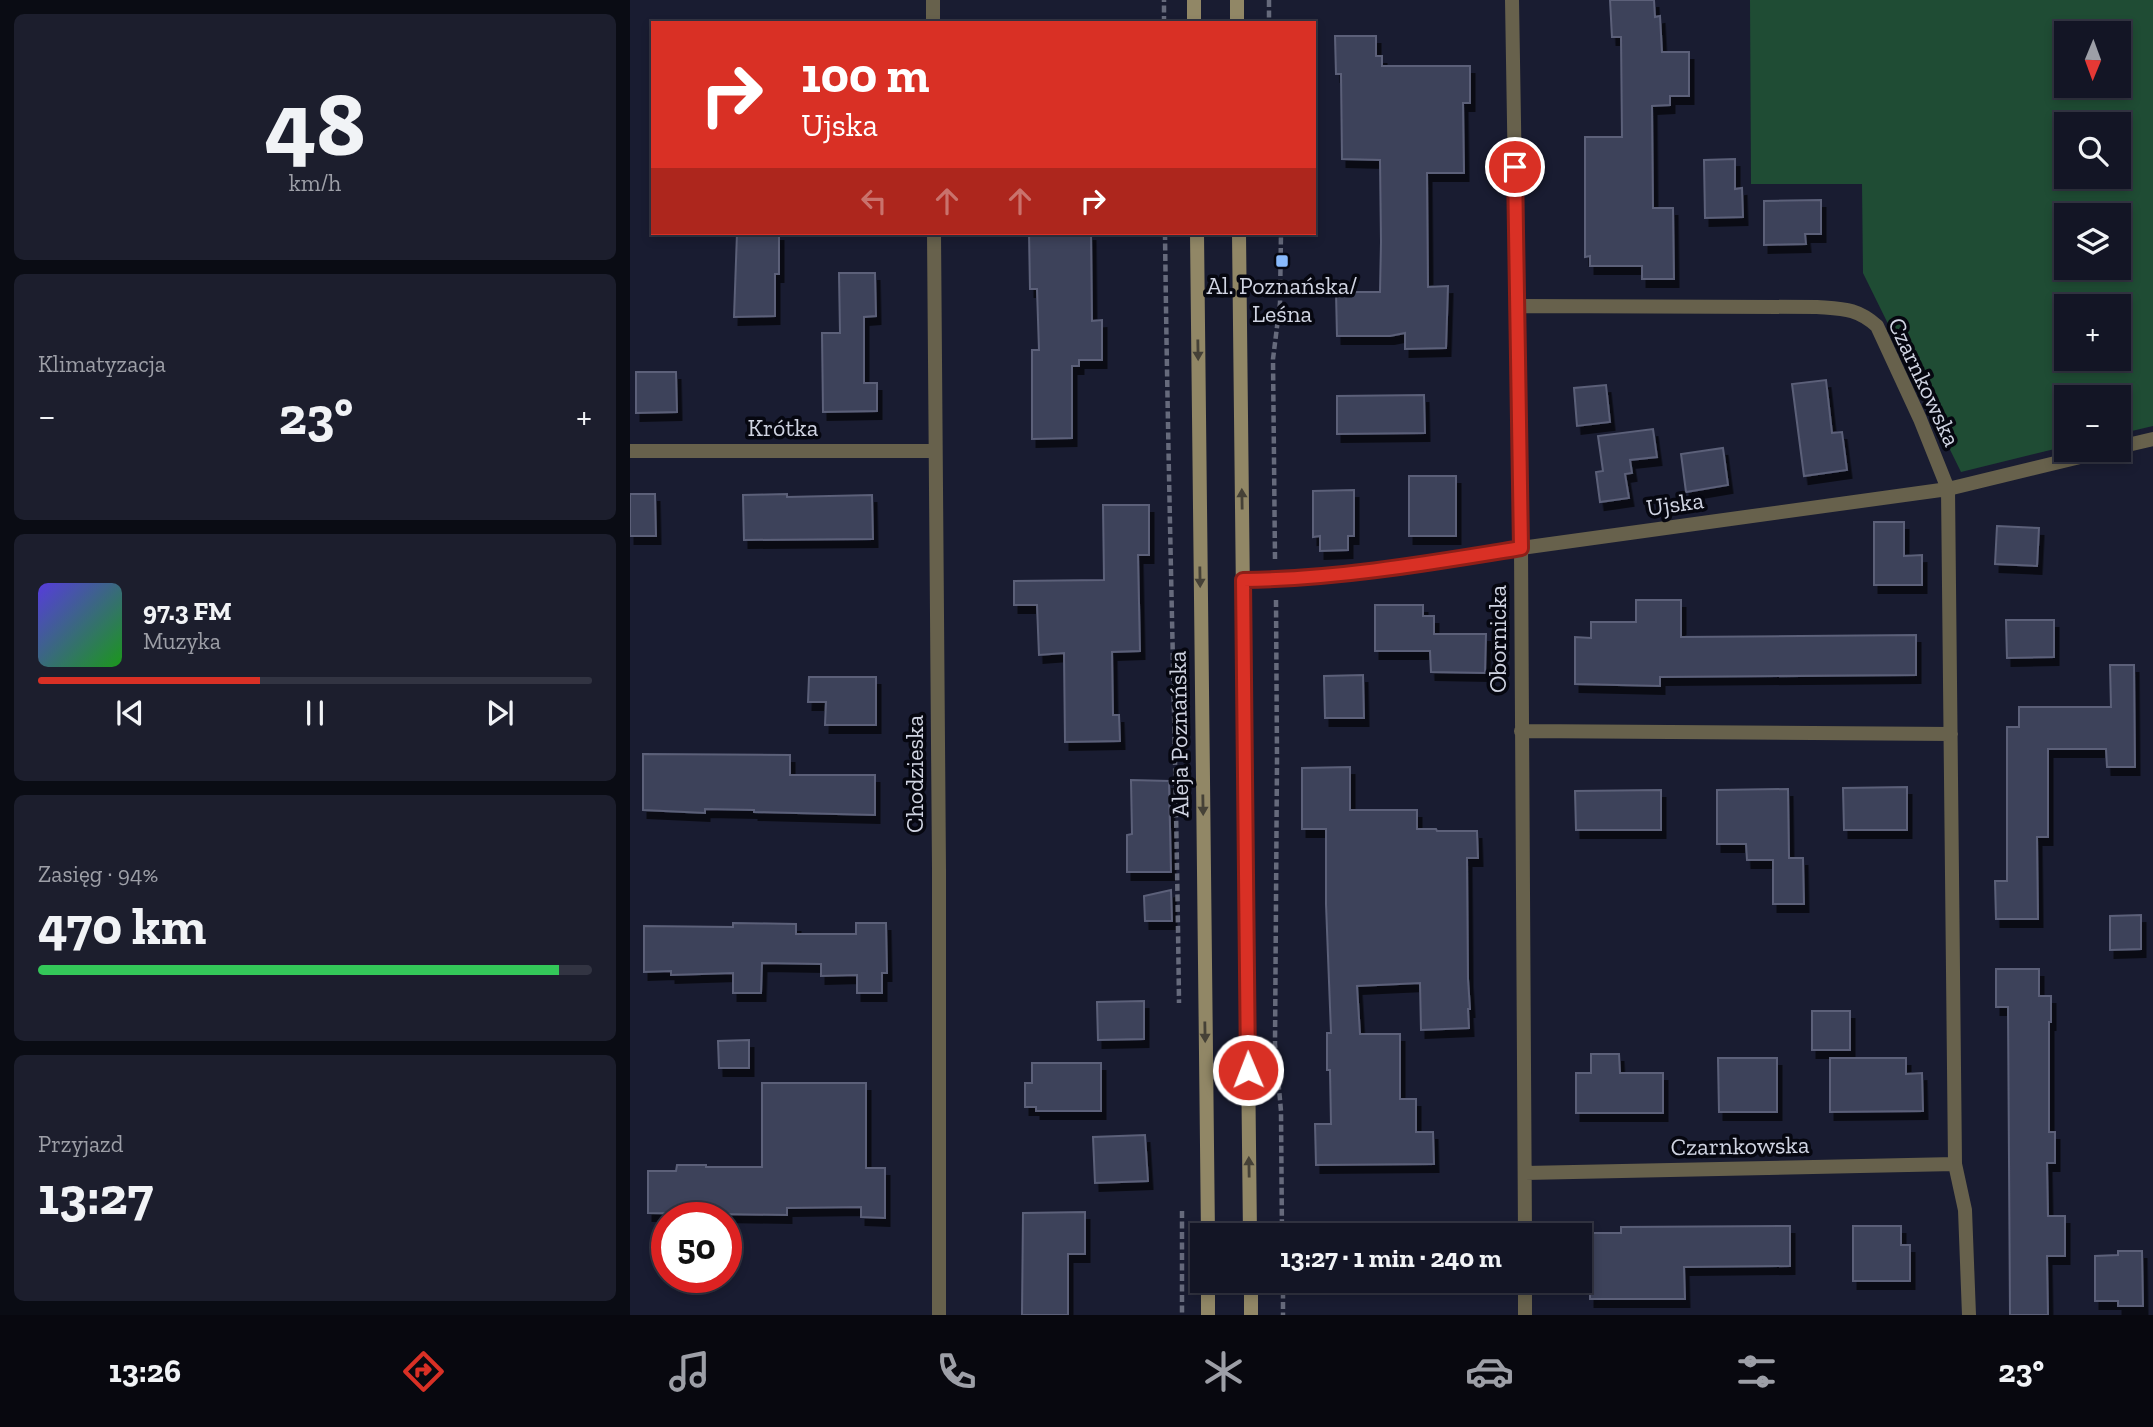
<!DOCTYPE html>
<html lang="pl">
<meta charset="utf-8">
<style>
:root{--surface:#131525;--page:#1c1e2d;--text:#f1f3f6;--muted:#9d9fa7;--line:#323442;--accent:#d93025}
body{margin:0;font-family:"Zilla Slab",serif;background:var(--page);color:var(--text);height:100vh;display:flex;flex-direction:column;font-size:26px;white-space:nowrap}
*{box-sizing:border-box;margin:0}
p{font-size:23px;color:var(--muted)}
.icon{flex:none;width:38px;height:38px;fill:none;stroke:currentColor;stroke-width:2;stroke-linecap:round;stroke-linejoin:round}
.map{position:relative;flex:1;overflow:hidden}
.panel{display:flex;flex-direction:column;gap:14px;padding:14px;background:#0a0c14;width:630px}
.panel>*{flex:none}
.hud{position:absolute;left:21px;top:21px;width:665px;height:214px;border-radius:0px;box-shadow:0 4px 10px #0003,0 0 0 2px var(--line);background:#d93025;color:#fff;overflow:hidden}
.needle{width:46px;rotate:181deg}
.fabs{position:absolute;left:1424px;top:21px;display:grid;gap:14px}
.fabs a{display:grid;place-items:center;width:77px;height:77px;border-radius:0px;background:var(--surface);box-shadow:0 4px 10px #0003,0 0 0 2px var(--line);font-size:35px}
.speed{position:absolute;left:21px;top:1202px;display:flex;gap:14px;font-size:35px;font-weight:700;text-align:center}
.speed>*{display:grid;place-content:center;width:91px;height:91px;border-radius:50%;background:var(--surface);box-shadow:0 4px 10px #0003,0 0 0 2px var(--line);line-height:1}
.speed .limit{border:10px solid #d22;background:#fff;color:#111}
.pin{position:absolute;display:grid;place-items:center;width:60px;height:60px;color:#fff;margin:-30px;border:4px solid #fff;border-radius:50%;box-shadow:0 2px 7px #0007}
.me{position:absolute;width:77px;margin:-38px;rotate:359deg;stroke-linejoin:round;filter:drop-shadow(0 0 5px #0008)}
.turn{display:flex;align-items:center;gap:24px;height:147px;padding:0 35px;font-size:32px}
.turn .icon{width:91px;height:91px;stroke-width:2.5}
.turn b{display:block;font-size:49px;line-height:60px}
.lanes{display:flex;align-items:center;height:66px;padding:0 35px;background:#0003;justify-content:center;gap:35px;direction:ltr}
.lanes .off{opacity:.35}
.big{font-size:52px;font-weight:800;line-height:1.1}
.panel .tile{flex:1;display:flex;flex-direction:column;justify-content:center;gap:10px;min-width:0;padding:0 24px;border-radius:10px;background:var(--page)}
.panel .dial{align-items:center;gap:0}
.dial b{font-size:91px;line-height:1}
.song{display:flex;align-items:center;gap:21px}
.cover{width:84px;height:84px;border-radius:10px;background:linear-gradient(135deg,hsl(250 70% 55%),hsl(120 70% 35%))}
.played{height:7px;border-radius:4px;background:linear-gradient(90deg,var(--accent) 40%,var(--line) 40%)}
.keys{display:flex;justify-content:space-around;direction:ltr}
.heat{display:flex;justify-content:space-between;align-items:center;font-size:38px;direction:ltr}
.charge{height:10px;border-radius:5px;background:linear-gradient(90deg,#34c759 94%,var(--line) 0)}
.trip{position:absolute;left:560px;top:1223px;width:402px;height:70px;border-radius:0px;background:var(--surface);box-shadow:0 4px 10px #0003,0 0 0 2px var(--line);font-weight:800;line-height:70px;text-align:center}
.tabs{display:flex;height:112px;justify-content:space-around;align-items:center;background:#08080f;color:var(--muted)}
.tabs .icon{width:49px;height:49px}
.tabs .active{color:var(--accent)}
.tabs b{font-size:32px;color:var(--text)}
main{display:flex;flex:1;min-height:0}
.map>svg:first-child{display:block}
.green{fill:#1f4c34;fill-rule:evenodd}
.building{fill:#3e425a;stroke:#5b6079;stroke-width:2;filter:url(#shadow)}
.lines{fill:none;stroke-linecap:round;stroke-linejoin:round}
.path{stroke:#666a7c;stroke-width:4.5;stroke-dasharray:7 3.5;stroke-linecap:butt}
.street{stroke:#67614c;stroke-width:14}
.secondary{stroke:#918766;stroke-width:14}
.oneway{fill:#454137}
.route-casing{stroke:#8d1f18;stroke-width:18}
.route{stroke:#d93025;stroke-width:12}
.poi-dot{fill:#89bafc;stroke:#060710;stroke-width:2.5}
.labels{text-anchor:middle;stroke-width:7;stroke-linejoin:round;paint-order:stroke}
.poi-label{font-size:24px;fill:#d0d4e2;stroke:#060710}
.street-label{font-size:24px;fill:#d0d4e2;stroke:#060710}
</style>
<main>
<section class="panel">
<div class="tile dial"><b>48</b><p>km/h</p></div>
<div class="tile"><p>Klimatyzacja</p>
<div class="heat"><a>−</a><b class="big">23°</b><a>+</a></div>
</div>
<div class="tile">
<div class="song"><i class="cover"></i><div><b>97.3 FM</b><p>Muzyka</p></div></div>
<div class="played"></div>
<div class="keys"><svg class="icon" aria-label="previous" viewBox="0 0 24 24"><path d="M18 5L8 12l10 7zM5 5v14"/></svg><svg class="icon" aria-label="pause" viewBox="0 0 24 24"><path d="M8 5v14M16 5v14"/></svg><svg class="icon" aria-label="next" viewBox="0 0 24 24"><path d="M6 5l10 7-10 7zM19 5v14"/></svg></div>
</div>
<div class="tile"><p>Zasięg · 94%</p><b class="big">470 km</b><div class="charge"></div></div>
<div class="tile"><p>Przyjazd</p><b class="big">13:27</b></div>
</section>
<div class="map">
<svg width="1523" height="1315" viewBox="0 0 1523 1315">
<defs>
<filter id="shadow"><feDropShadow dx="4.5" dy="8" stdDeviation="0" flood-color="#0009"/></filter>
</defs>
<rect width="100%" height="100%" fill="#191c31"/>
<path class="green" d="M1120 0H1523V426L1489 434V397H1437V446L1331 472 1233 273 1232 184H1121ZM1437 33H1489V86H1437ZM1437 124H1489V177H1437ZM1437 215H1489V268H1437ZM1437 306H1489V359H1437Z"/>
<path class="building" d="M980 0H1024L1025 17 1030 16 1032 52H1059V96H1040V105L1022 106 1023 208H1043L1044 279H1012V266H960V256L955 257V137H992L991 37H982Z
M705 36H746V56H752V66H840V103H833L834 173H797L798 287 818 286 816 348 775 349V333L760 336H707L706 292H750L751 242 750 160 712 159 711 74H706Z
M1105 159V189L1112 188 1113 217 1075 218 1074 160Z
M1191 200V234H1175L1176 244 1134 245V201Z
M107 233H149V274H145V316L104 317Z
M399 233H461L462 321 472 320V360H449V366H442V438L402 439V350H409L407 289H400Z
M209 273H245L246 316 234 317V383H247V411L193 412 192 333H210Z
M6 372H46L47 412 6 413Z
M1196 380 1202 433 1212 432 1217 470 1174 476 1162 384Z
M976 385 980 422 947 426 944 388Z
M794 395 795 433 707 434V396Z
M1023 429 1027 457 1000 460 1002 473 995 474 999 498 970 502 966 472 973 471 968 436Z
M1093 448 1098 485 1056 492 1051 454Z
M779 476H826V536H779Z
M724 490V536H718V550L690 551V536L683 537V491Z
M0 494H25L26 536H0Z
M157 494V497L242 495 243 539 114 540 113 495Z
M473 505H519V555H508L510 651 482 652 483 715H489L490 741 435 742 434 653 409 655 407 605H384V581L474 580Z
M1244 522H1274V556L1292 555V585H1244Z
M1367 526 1409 528 1407 566 1365 564Z
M1006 600H1051V637L1286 635V675L1030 677V686L945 684V637L961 638V622H1006Z
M745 605H793V616H804V634H856L855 673 801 672 800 651H745Z
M1376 620H1424V657L1377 658Z
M1480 665H1504L1505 767H1477L1476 749H1418V837H1407L1408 919H1366L1365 881H1377V727H1389V707H1481Z
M733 675 734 718H695L694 676Z
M179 677H246V725H195L196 702H178Z
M13 754 160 755V775H245V815L124 812V810L75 809V813L13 810Z
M720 767V810H787V829H806L807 831H847L848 858H837L838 979 840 1009H838L839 1028 791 1030 790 983 727 986 730 1034H770V1099H786V1132H803L804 1164 686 1165 685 1124H701L700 1070H697V1033H701L696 904V829H672V768Z
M501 780 539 781 541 872H497V835L502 834Z
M1277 787V830H1214L1213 788Z
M1158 789 1159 858H1173L1174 904H1143V860H1117L1116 844H1087V790Z
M1031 790V830H946L945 791Z
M541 890 542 921H515L514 896Z
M1511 915V949L1480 950V916Z
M103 923 166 924V934H226V923H256L257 973H252V993H227V975L191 976V964L132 963 131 993H103V973L41 975V971L14 972V926L103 927Z
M1366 969H1409V996H1421V1022H1419V1132H1425V1163H1417L1418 1216H1435V1256H1417L1418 1315H1380L1378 1007H1366Z
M514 1001V1039L468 1040 467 1002Z
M1182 1011H1220V1050H1182Z
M119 1040V1068H89L88 1041Z
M961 1054H989L990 1073H1033V1113H946V1073H961Z
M1088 1058H1147V1112H1089Z
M1200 1058H1276V1074L1292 1073 1293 1111 1200 1112Z
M402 1063H471V1111H406V1107H395V1083H402Z
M132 1083H236V1168H255V1218L231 1217V1207L157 1208V1215L18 1213V1171H46L47 1165H76V1167H132Z
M515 1135 518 1181 465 1183 463 1137Z
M455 1212V1254H438V1315H392L393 1213Z
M1160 1226V1266L1054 1267 1055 1299H960V1281H950V1256H954L953 1233H991V1227Z
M1223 1226H1271V1245H1280V1281H1223Z
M1488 1251H1512L1513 1306H1488V1301H1465V1256L1488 1255Z"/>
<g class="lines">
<path class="path" d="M639 0V23
M534 23V0
M535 233C538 489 546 746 549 1003
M645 559 643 359 650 303 651 233
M646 600 647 759 645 1044 651 1111 652 1236
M552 1211V1315
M653 1281V1315"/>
<path class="street" d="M303 0V23
M882 0 891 548 895 1236
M304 233 309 869V1315
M887 306 1187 307C1213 309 1227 308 1247 326L1290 419 1318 489 1325 1164 1335 1210 1339 1315
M1489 447 1523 439
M0 451H305
M613 580 669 579 746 571 891 548 1318 489 1479 450
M891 731 1321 734
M895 1173 1325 1164
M895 1281V1315"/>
<path class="secondary" d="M564 0V23
M607 0V23
M567 233 578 1236
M609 233 620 1236
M578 1281V1315
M621 1281V1315"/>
</g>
<defs><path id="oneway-solid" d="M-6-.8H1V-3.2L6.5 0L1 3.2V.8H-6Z" transform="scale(1.75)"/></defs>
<g class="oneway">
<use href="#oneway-solid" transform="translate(568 350) rotate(89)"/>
<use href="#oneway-solid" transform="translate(612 499) rotate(-91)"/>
<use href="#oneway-solid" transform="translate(570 577) rotate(89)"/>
<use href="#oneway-solid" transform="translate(573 805) rotate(89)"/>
<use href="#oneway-solid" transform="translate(575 1032) rotate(89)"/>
<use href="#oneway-solid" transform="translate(619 1167) rotate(-91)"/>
</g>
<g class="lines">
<defs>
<path id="route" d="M618 1070 613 580C707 579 799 563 891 548L885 167"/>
</defs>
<use href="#route" class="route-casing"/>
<use href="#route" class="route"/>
</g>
<rect class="poi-dot" x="645" y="254" width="14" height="14" rx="3.5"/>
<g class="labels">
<g class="poi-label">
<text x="652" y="294">Al. Poznańska/<tspan x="652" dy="28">Leśna</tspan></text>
</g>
<g class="street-label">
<text transform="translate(1294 382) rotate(65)" y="8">Czarnkowska</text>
<text x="153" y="436">Krótka</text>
<text transform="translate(1045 504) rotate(-8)" y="8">Ujska</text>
<text transform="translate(868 639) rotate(-90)" y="8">Obornicka</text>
<text transform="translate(549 734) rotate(-91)" y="8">Aleja Poznańska</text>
<text transform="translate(285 774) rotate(-90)" y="8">Chodzieska</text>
<text transform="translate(1110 1146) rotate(-1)" y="8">Czarnkowska</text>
</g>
</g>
</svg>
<div class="fabs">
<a><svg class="needle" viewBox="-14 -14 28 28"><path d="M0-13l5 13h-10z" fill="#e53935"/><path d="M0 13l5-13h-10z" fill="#9d9fa7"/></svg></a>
<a><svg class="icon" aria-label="search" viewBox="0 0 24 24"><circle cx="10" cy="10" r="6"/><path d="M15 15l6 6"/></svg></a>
<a><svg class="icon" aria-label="layers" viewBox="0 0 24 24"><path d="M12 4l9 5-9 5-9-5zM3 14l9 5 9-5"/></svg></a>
<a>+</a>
<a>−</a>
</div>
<div class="speed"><div class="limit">50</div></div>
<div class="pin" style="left:885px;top:167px;background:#d93025"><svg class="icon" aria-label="arrive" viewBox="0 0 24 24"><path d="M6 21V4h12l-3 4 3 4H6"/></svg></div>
<svg class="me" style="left:618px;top:1070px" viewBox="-20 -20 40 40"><circle r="17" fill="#d93025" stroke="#fff" stroke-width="3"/><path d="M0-11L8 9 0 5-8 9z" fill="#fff"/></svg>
<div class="trip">13:27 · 1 min · 240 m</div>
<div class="hud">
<div class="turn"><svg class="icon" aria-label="right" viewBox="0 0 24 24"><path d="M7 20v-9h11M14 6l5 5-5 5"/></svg><div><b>100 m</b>Ujska</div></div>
<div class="lanes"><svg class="icon off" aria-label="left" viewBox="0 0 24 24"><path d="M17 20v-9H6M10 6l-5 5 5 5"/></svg><svg class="icon off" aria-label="ahead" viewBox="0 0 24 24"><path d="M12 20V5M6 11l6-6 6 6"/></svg><svg class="icon off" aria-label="ahead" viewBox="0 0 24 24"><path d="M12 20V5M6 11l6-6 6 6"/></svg><svg class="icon" aria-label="right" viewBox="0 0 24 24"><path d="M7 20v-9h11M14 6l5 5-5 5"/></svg></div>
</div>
</div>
</main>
<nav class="tabs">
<b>13:26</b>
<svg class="icon active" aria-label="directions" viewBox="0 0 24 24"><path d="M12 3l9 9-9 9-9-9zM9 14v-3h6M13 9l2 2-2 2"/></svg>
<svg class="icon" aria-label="music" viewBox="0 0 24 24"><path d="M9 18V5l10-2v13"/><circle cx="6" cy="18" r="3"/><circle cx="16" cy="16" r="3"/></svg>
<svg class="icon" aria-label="phone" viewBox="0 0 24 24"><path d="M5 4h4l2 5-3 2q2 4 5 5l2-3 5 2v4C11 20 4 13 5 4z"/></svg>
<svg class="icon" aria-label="climate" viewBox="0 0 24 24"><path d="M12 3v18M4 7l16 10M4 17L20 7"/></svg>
<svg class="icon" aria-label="car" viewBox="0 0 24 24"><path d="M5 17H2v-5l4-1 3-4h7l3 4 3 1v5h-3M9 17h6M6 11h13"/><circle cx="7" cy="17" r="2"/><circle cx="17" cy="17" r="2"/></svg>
<svg class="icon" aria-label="filters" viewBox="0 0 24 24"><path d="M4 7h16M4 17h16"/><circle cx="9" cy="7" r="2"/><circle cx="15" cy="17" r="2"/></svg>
<b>23°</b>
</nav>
